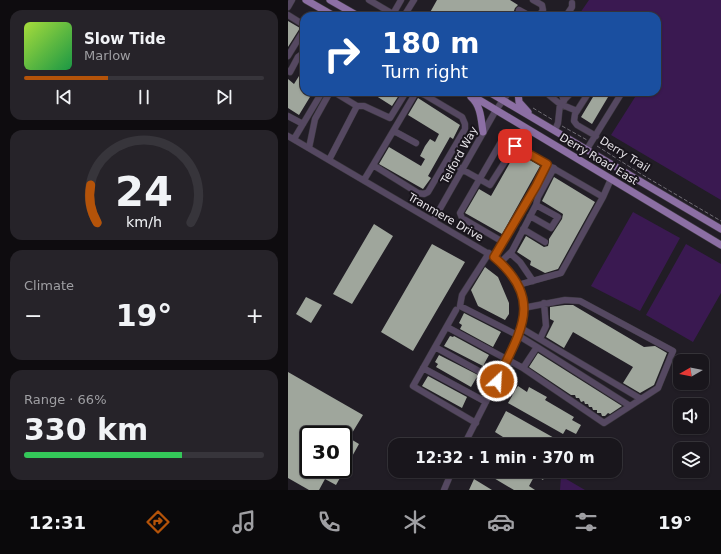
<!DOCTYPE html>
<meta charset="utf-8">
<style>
:root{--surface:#19161c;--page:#262329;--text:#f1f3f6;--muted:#9f9fa3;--line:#37353b;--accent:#b45309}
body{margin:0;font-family:"DejaVu Sans",sans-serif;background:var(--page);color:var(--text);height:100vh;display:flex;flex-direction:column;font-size:15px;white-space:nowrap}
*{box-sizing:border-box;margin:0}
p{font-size:13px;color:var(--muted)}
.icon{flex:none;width:22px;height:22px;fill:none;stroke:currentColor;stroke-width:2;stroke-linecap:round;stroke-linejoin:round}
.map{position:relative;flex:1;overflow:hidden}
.sheet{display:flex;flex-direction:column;gap:10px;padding:10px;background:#0e0c0f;width:288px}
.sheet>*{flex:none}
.guide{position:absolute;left:12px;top:12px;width:361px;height:84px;border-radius:12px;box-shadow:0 1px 3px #0004,0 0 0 1px var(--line);background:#1a4fa0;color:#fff;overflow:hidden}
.needle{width:26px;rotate:261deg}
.tools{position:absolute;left:385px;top:354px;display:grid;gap:8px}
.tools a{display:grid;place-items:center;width:36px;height:36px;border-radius:8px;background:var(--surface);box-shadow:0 1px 3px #0004,0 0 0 1px var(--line);font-size:20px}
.speed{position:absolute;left:12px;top:426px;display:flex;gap:8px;font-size:20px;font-weight:700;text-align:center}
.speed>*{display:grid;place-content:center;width:52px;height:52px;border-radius:50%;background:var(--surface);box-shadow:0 1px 3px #0004,0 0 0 1px var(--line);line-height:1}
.speed .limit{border:2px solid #111;border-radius:6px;background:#fff;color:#111}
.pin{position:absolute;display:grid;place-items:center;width:34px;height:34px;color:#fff;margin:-17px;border-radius:8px;box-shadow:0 2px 6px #0006}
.me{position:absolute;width:44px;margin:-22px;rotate:25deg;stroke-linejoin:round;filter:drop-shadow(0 0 3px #0008)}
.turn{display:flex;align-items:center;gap:14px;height:84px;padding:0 16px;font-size:18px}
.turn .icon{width:52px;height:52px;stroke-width:2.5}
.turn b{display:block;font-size:28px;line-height:34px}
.big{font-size:30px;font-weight:700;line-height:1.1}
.sheet .tile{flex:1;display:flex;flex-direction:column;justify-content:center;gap:6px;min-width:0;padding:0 14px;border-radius:12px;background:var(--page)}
.sheet .dial{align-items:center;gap:0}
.dial svg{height:104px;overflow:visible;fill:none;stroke:var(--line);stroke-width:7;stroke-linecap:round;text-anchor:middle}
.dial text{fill:var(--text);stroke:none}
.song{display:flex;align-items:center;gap:12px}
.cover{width:48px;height:48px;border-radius:6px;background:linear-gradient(135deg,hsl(80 70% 55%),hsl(140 70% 35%))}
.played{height:4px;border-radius:2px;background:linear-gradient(90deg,var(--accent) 35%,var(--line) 35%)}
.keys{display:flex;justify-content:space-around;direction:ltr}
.heat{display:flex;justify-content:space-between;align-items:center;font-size:22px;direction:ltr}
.charge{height:6px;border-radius:3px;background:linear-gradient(90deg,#34c759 66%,var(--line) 0)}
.trip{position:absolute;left:100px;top:438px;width:234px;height:40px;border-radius:12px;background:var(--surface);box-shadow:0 1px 3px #0004,0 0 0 1px var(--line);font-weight:700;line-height:40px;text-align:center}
.dock{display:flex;height:64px;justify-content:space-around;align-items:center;background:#0a090b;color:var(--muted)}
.dock .icon{width:28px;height:28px}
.dock .active{color:var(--accent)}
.dock b{font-size:18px;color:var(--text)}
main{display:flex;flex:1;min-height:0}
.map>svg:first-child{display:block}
.green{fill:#3a1951}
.building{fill:#9fa69c;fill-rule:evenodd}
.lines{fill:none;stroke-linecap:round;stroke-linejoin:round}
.minor-casing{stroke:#3d3940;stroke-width:7}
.major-casing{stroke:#3d3940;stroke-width:8}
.path{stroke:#716e75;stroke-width:1;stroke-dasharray:4 2;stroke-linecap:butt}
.minor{stroke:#554861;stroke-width:6}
.major{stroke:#8c6fa4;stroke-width:7}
.route-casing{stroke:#753606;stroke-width:10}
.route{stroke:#b45309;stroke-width:7}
.labels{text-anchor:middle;stroke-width:4;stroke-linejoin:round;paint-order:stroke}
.street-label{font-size:11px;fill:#e6e3e8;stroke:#18141b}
</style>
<main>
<section class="sheet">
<div class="tile">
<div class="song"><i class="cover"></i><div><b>Slow Tide</b><p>Marlow</p></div></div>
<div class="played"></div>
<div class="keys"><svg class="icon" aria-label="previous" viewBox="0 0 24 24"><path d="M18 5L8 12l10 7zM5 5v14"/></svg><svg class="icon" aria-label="pause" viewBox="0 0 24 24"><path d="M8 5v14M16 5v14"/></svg><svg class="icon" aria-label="next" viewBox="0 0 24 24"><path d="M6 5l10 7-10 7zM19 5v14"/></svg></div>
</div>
<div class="tile dial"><svg viewBox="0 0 100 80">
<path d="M14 69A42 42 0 1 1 86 69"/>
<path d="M14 69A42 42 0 0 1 9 40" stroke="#b45309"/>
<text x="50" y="56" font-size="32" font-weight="700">24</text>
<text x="50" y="72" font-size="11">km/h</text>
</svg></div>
<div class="tile"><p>Climate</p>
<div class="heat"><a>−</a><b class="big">19°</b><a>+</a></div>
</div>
<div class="tile"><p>Range · 66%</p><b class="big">330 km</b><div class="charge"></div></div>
</section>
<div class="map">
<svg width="433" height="490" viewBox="0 0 433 490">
<rect width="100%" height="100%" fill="#211d25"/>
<path class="green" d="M301 0H433V200L323 135 349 94 347 92H369V16H290Z
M345 212 392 238 352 311 303 286Z
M398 244 433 264V293L405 342 358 315Z
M273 476 297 490H272Z"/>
<path class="building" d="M149 0H222L230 5 227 8 224 16H140Z
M0 21 12 28 0 47Z
M16 68V92H25L11 115 0 108V79L6 84Z
M82 92H113L104 106Z
M308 92H323L304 124 293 117Z
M130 98 172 125 165 139 162 137 140 176 143 178 135 189 91 164 101 147 133 166 137 159 132 156 137 146 142 139 147 142 151 134 120 115Z
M228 152 252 166 214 234 177 213 191 189 203 196Z
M266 177 307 202 270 269 257 273 242 265 243 261 229 252 238 236 256 247 260 246 261 242V239L274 219 275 214 254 201Z
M86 224 105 236 64 304 45 294Z
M144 244 177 262 125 351 93 332Z
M197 267 210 277 221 303V314L217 320 190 306 183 290Z
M18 297 34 305 23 323 8 314Z
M277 305H285L356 347 367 346 379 353 366 385 352 393 335 383 345 367 285 332 276 348 258 337 266 321 262 319V307Z
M176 313 213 332 205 347 172 329 174 325 171 323Z
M162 336 165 337 166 336 201 355 195 366 156 346Z
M250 353 334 406 322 414 320 413 317 416H314L313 413H309V410H305L304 407H301L300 404H297L296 401 293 402 291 398H288L287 395H283L241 367Z
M151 355 190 375 183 387 148 367 150 364 147 362Z
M0 372 75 415 61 438 71 444 48 485 37 479 31 490H21L0 478ZM21 435H55V469H21Z
M140 376 179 397 174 408 134 386Z
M230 386 239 392 241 387 259 397 257 400 286 417 284 420 293 425 288 434 278 429 275 434 220 403Z
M218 411 268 439 265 445H210L215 437 207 432Z
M194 471H257V476L255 480 247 475 241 486 247 490H226Z
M186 479 204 490H181Z"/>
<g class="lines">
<defs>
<path id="minor" d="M81 0 105 14 113 0
M245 0 254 5 255 10 251 16
M0 7 4 0
M231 10 242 16
M0 15 16 25
M116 16 126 0
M278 16 284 7V3
M0 56 16 30
M0 71 2 72 10 57 14 54 16 55
M260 92 261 95 272 104 284 92
M273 92 276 101
M301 92 287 114 286 121 289 125 308 136
M69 106H76L102 118 118 92
M0 116 15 124
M267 130 270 123 272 104 289 111
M106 131 128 143
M0 136 206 257C237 283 242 305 228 343L176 445
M6 139 34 92
M21 148 27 119 42 92
M299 149 333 94 329 92
M41 160 69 106 46 92
M159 161 202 185 227 146 315 197 323 179
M76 180C93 152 110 123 127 94L132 93 137 95 174 117 177 124V129L140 192 136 194 130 193 85 165
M242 216 263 228 270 217 248 205
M145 221 208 110 221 92
M235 229 257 242
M215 242 174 218 172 213 213 142 227 146
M201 253 174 295 172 306 231 336 249 347 235 368
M222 253 232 262 245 281
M206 257 248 186 259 164
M213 262 224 251 248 205 250 197 266 168
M230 285 273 273 315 197
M168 310 125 386 188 423
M159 327 235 368 316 423 370 388 385 351 292 301 277 300 235 308
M233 328 353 399
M252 339 258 326 256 303
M147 347 209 381
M249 347 342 406
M135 368 198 402
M156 490 164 471"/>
<path id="major" d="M18 0 46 16
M42 0 70 16
M178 92 433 245
M201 92 433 229
M230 92 231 102 240 112
M183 97C193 106 193 119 195 132"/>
</defs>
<use href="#minor" class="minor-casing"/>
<use href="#major" class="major-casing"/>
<path class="path" d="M75 12 82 16
M245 108 265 120
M274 126 299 140
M309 146 353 174 433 221"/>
<use href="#minor" class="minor"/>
<use href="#major" class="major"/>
</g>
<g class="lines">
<defs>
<path id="route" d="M209 381C232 331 257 300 206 257L248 186 259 164 227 146"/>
</defs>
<use href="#route" class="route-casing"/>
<use href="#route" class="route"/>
</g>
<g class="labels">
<g class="street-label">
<text transform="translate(337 154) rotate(32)" y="4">Derry Trail</text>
<text transform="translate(171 155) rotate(-61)" y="4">Telford Way</text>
<text transform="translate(311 159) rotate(31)" y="4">Derry Road East</text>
<text transform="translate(158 217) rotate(30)" y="4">Tranmere Drive</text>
</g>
</g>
</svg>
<div class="tools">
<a><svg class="needle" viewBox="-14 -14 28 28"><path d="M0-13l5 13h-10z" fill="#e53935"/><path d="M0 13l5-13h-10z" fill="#9f9fa3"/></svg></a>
<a><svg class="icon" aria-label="sound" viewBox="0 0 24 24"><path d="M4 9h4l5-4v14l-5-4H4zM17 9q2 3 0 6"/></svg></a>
<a><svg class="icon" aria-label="layers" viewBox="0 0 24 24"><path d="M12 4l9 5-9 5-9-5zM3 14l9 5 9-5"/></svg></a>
</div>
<div class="speed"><div class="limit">30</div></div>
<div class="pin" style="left:227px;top:146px;background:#d93025"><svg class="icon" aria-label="arrive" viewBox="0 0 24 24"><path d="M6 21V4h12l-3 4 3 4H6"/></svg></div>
<svg class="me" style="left:209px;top:381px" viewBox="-20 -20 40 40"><circle r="17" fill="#b45309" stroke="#fff" stroke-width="3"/><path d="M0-11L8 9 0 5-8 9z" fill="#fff"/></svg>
<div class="trip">12:32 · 1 min · 370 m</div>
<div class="guide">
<div class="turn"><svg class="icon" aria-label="right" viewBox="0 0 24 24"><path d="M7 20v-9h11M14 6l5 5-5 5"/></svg><div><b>180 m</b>Turn right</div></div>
</div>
</div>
</main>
<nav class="dock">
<b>12:31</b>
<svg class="icon active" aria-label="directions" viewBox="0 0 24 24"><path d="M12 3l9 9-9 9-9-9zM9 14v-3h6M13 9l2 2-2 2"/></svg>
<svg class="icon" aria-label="music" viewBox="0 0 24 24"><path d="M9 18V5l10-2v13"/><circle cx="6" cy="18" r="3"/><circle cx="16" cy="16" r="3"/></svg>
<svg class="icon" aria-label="phone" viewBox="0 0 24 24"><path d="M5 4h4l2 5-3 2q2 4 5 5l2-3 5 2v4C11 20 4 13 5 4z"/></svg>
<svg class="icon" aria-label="climate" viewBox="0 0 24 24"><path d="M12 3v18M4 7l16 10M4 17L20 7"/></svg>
<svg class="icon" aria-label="car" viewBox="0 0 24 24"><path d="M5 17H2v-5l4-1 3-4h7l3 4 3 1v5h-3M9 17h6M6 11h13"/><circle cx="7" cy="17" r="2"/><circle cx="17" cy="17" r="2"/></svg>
<svg class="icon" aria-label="filters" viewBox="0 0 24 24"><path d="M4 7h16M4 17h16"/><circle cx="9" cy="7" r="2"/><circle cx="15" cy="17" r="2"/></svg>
<b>19°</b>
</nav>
